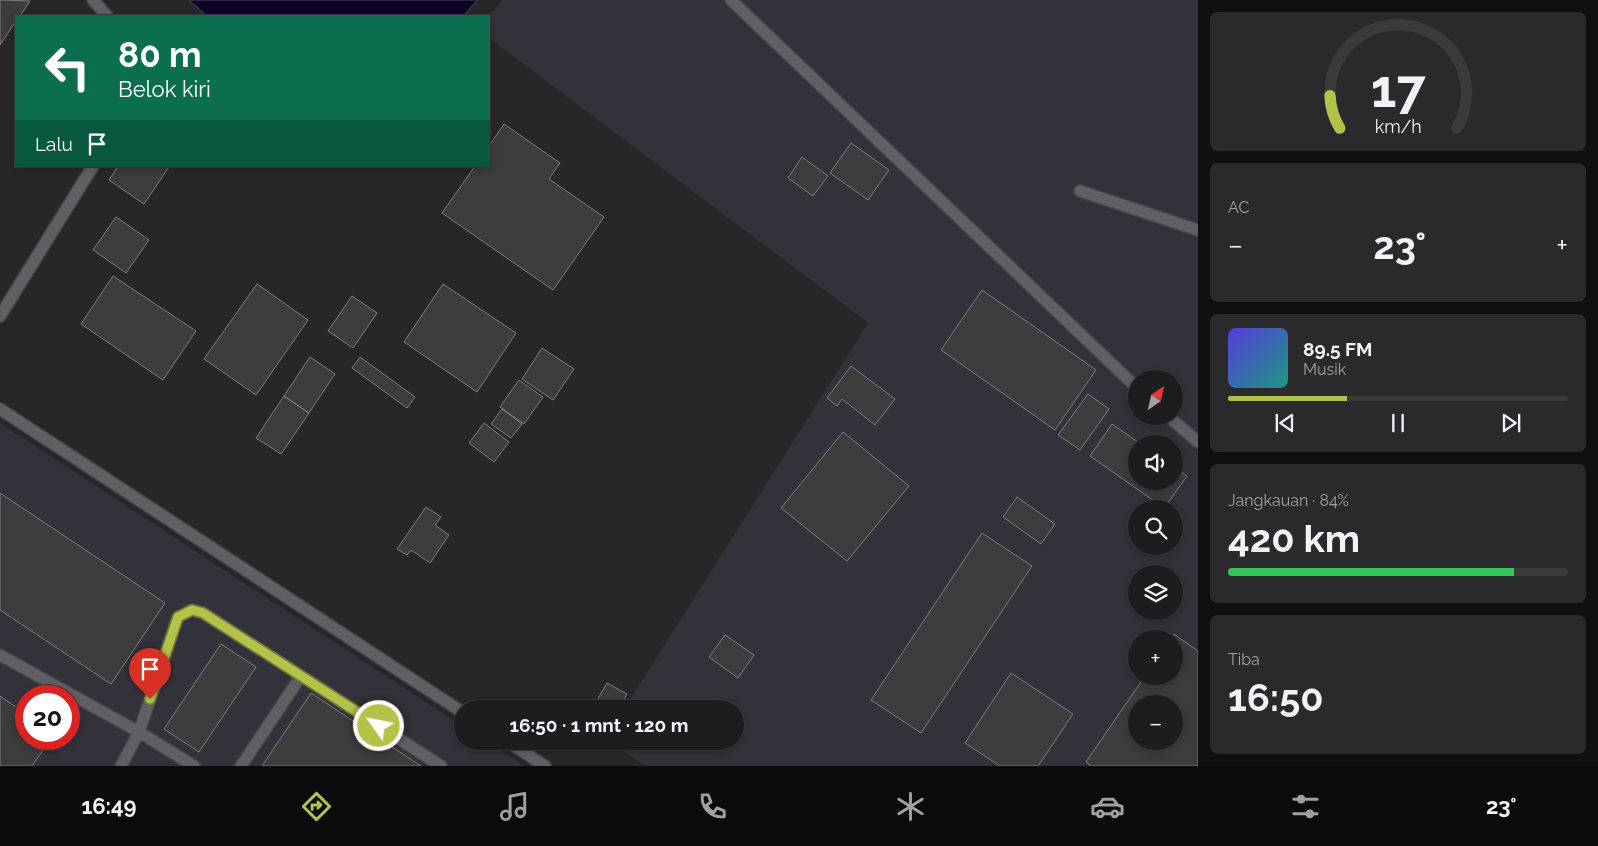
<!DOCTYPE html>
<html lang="id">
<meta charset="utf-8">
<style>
:root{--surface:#1d1c1f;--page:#2a292c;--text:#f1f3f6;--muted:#a0a1a4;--line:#3b3a3d;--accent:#b5c24a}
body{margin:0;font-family:Raleway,sans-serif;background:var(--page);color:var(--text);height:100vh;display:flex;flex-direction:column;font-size:19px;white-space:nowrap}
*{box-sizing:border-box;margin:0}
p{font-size:16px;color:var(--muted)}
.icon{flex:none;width:28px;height:28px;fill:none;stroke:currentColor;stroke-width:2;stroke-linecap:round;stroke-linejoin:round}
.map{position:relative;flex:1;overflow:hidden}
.sheet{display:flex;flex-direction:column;gap:12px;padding:12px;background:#100f11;width:400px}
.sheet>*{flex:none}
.top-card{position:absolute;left:15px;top:15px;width:475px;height:152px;border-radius:0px;box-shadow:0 2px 8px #0003,0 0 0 1px var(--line);background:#0b6e4f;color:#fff;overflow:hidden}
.needle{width:32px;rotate:34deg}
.controls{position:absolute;left:1128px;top:370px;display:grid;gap:10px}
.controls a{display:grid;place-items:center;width:55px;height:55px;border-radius:50%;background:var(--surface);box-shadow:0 2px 8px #0003,0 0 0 1px var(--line);font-size:25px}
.speed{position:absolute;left:15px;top:685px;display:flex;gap:10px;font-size:25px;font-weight:700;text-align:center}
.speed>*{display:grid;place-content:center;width:65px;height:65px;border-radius:50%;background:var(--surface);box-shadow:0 2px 8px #0003,0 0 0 1px var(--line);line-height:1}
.speed .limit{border:8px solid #d22;background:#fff;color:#111}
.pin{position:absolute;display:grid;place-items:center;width:42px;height:42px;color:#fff;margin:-51px -21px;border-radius:50% 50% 50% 0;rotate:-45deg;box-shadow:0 0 5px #0007}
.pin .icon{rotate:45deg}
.me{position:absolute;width:55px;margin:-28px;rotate:303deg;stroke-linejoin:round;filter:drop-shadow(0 0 4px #0008)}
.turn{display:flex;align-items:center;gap:18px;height:105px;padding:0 20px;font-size:22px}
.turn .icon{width:65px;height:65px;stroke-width:2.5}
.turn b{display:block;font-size:35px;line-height:42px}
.then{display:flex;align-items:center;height:48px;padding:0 20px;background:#0003;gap:10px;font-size:19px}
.big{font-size:38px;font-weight:700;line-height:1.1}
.sheet .tile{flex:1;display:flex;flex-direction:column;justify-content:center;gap:8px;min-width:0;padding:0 18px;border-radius:8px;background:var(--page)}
.sheet .dial{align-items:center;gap:0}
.dial svg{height:130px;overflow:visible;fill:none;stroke:var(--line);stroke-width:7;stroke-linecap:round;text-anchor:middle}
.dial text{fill:var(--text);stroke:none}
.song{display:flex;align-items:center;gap:15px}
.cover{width:60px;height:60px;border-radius:8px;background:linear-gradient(135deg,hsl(250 70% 55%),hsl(170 70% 35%))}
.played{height:5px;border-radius:2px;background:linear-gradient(90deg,var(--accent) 35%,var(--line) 35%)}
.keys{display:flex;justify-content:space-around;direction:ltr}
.heat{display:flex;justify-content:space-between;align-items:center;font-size:28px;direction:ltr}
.charge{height:8px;border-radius:4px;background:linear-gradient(90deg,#34c759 84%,var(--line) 0)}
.trip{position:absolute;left:454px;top:700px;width:290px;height:50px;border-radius:25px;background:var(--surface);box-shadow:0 2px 8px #0003,0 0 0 1px var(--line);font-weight:700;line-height:50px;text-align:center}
.tab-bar{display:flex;height:80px;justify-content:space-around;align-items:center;background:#0c0b0c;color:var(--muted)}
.tab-bar .icon{width:35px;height:35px}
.tab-bar .active{color:var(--accent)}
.tab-bar b{font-size:22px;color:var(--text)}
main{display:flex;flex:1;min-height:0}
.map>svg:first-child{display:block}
.built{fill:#333139;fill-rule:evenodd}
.water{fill:#100227;stroke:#514762}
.building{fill:#3c3c3f;stroke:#7e7d81;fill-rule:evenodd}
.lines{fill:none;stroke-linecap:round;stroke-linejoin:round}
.lane-casing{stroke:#444346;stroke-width:14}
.lane{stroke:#605f63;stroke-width:11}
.route-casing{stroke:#767e30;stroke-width:12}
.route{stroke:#b5c24a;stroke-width:9}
</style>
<main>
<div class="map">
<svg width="1198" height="766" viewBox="0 0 1198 766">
<rect width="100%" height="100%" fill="#272629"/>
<path class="built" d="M503 0H1198V766H646L609 741H735V709H624L868 323 489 38V16ZM1136 379H1174V416H1136ZM1136 444H1174V481H1136ZM1136 509H1174V546H1136ZM1136 574H1174V611H1136ZM1136 639H1174V676H1136ZM1136 704H1174V741H1136Z
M0 423 462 726V741H486L524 766H0ZM26 696H69V739H26Z"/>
<path class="water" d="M189 0H478L463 16H207Z"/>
<path class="building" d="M0 0 30 1 20 16H16V21L0 45Z
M504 124 560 163 549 179 604 217 553 290 442 213 475 166H489V146Z
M851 143 889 170 868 200 830 173Z
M802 157 828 176 813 196 788 178Z
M118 166H168L169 167 144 204 109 180Z
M116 217 149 240 126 273 93 250Z
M113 276 196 331 163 380 81 324Z
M257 284 308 320 256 395 204 359Z
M443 284 516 333 477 392 404 342Z
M982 290 1096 370 1055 430 941 350Z
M352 296 377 313 353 348 328 331Z
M542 348 574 369 553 400 522 379Z
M310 357 335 374 309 413 284 396Z
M360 357 415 397 407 408 352 368Z
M851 366 895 399 875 425 842 399 837 406 827 398Z
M519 380 543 397 524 424 500 407Z
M1088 394 1109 409 1080 450 1058 435Z
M284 396 309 413 281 454 256 438Z
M502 409 522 424 511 438 491 424Z
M484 423 509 442 494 462 469 443Z
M1112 424 1141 444H1136V481H1174V467L1187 476 1164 508 1090 456Z
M843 432 909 486 847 561 781 508Z
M0 493 165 603 111 684 0 610Z
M1017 497 1055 524 1041 544 1003 517Z
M426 507 441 517 435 525 449 535 430 563 411 550 407 555 397 549Z
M982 533 1032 566 921 733 871 700Z
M1174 634 1198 651V766H1091L1086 762 1145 676H1174V639H1171ZM1136 704H1174V741H1136Z
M725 635 754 655 738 678 709 657Z
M221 644 256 667 199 752 164 729Z
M1011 673 1073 714 1038 766H1000L965 743Z
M607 683 627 694 619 709H608L596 702Z
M311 693 421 766H262Z
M0 696 26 714V739H51L32 766H0Z"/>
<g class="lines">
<defs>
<path id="lane" d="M93 0 107 16
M731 0 1136 387
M1080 191 1198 230
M0 316 93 166
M0 409 462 712
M1168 416 1198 442
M0 655 139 732 194 766
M507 741 545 766
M121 766 139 732 178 617 192 610 203 613 441 766
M241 766 301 676"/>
</defs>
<use href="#lane" class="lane-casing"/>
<use href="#lane" class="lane"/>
</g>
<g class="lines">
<defs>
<path id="route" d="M150 699 178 617 192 610 203 613 379 726"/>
</defs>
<use href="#route" class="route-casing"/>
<use href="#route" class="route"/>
</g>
</svg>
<div class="controls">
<a><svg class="needle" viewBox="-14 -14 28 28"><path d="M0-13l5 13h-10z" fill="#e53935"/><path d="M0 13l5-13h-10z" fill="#a0a1a4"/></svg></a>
<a><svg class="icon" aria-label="sound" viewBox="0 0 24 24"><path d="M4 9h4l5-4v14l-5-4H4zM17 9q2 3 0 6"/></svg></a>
<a><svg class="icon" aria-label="search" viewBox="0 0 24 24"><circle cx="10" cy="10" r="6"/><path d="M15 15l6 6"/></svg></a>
<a><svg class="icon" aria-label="layers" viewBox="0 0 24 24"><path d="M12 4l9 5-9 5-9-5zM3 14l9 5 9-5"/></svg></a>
<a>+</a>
<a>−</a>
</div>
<div class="speed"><div class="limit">20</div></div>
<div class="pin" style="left:150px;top:699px;background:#d93025"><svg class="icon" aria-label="arrive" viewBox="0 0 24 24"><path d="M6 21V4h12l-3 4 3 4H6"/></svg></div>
<svg class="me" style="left:379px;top:726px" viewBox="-20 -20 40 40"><circle r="17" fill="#b5c24a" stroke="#fff" stroke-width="3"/><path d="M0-11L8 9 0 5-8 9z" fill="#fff"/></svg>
<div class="trip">16:50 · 1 mnt · 120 m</div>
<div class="top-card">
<div class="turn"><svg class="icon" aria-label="left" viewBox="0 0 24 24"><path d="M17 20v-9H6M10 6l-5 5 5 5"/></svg><div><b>80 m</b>Belok kiri</div></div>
<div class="then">Lalu<svg class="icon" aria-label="arrive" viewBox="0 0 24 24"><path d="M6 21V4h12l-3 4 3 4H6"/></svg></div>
</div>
</div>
<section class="sheet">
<div class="tile dial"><svg viewBox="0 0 100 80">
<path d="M14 69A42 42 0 1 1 86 69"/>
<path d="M14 69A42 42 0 0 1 8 49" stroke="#b5c24a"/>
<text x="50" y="56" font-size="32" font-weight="700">17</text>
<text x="50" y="72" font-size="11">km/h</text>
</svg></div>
<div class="tile"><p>AC</p>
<div class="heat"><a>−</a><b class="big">23°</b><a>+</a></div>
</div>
<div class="tile">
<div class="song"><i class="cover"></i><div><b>89.5 FM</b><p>Musik</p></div></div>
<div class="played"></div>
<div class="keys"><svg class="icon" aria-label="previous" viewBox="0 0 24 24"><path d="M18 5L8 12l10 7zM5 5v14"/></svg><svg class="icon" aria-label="pause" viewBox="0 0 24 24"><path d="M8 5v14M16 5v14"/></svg><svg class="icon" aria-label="next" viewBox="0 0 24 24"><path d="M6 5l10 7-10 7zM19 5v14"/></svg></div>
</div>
<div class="tile"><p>Jangkauan · 84%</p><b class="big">420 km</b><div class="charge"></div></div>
<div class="tile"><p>Tiba</p><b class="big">16:50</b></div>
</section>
</main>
<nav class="tab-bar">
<b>16:49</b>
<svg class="icon active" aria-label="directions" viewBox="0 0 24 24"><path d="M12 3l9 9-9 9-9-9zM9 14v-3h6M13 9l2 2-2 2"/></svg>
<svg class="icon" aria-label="music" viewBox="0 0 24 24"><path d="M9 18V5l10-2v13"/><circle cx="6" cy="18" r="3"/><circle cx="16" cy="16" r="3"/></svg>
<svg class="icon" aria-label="phone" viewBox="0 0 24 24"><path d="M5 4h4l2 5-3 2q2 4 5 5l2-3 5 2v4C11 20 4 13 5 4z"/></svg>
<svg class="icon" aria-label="climate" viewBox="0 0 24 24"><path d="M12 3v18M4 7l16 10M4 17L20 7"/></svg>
<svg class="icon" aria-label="car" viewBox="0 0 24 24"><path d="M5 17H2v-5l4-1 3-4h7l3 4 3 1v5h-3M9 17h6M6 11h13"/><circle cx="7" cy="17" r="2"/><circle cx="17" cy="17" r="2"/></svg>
<svg class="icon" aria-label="filters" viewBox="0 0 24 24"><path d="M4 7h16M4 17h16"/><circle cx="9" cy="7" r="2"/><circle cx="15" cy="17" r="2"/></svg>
<b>23°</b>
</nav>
